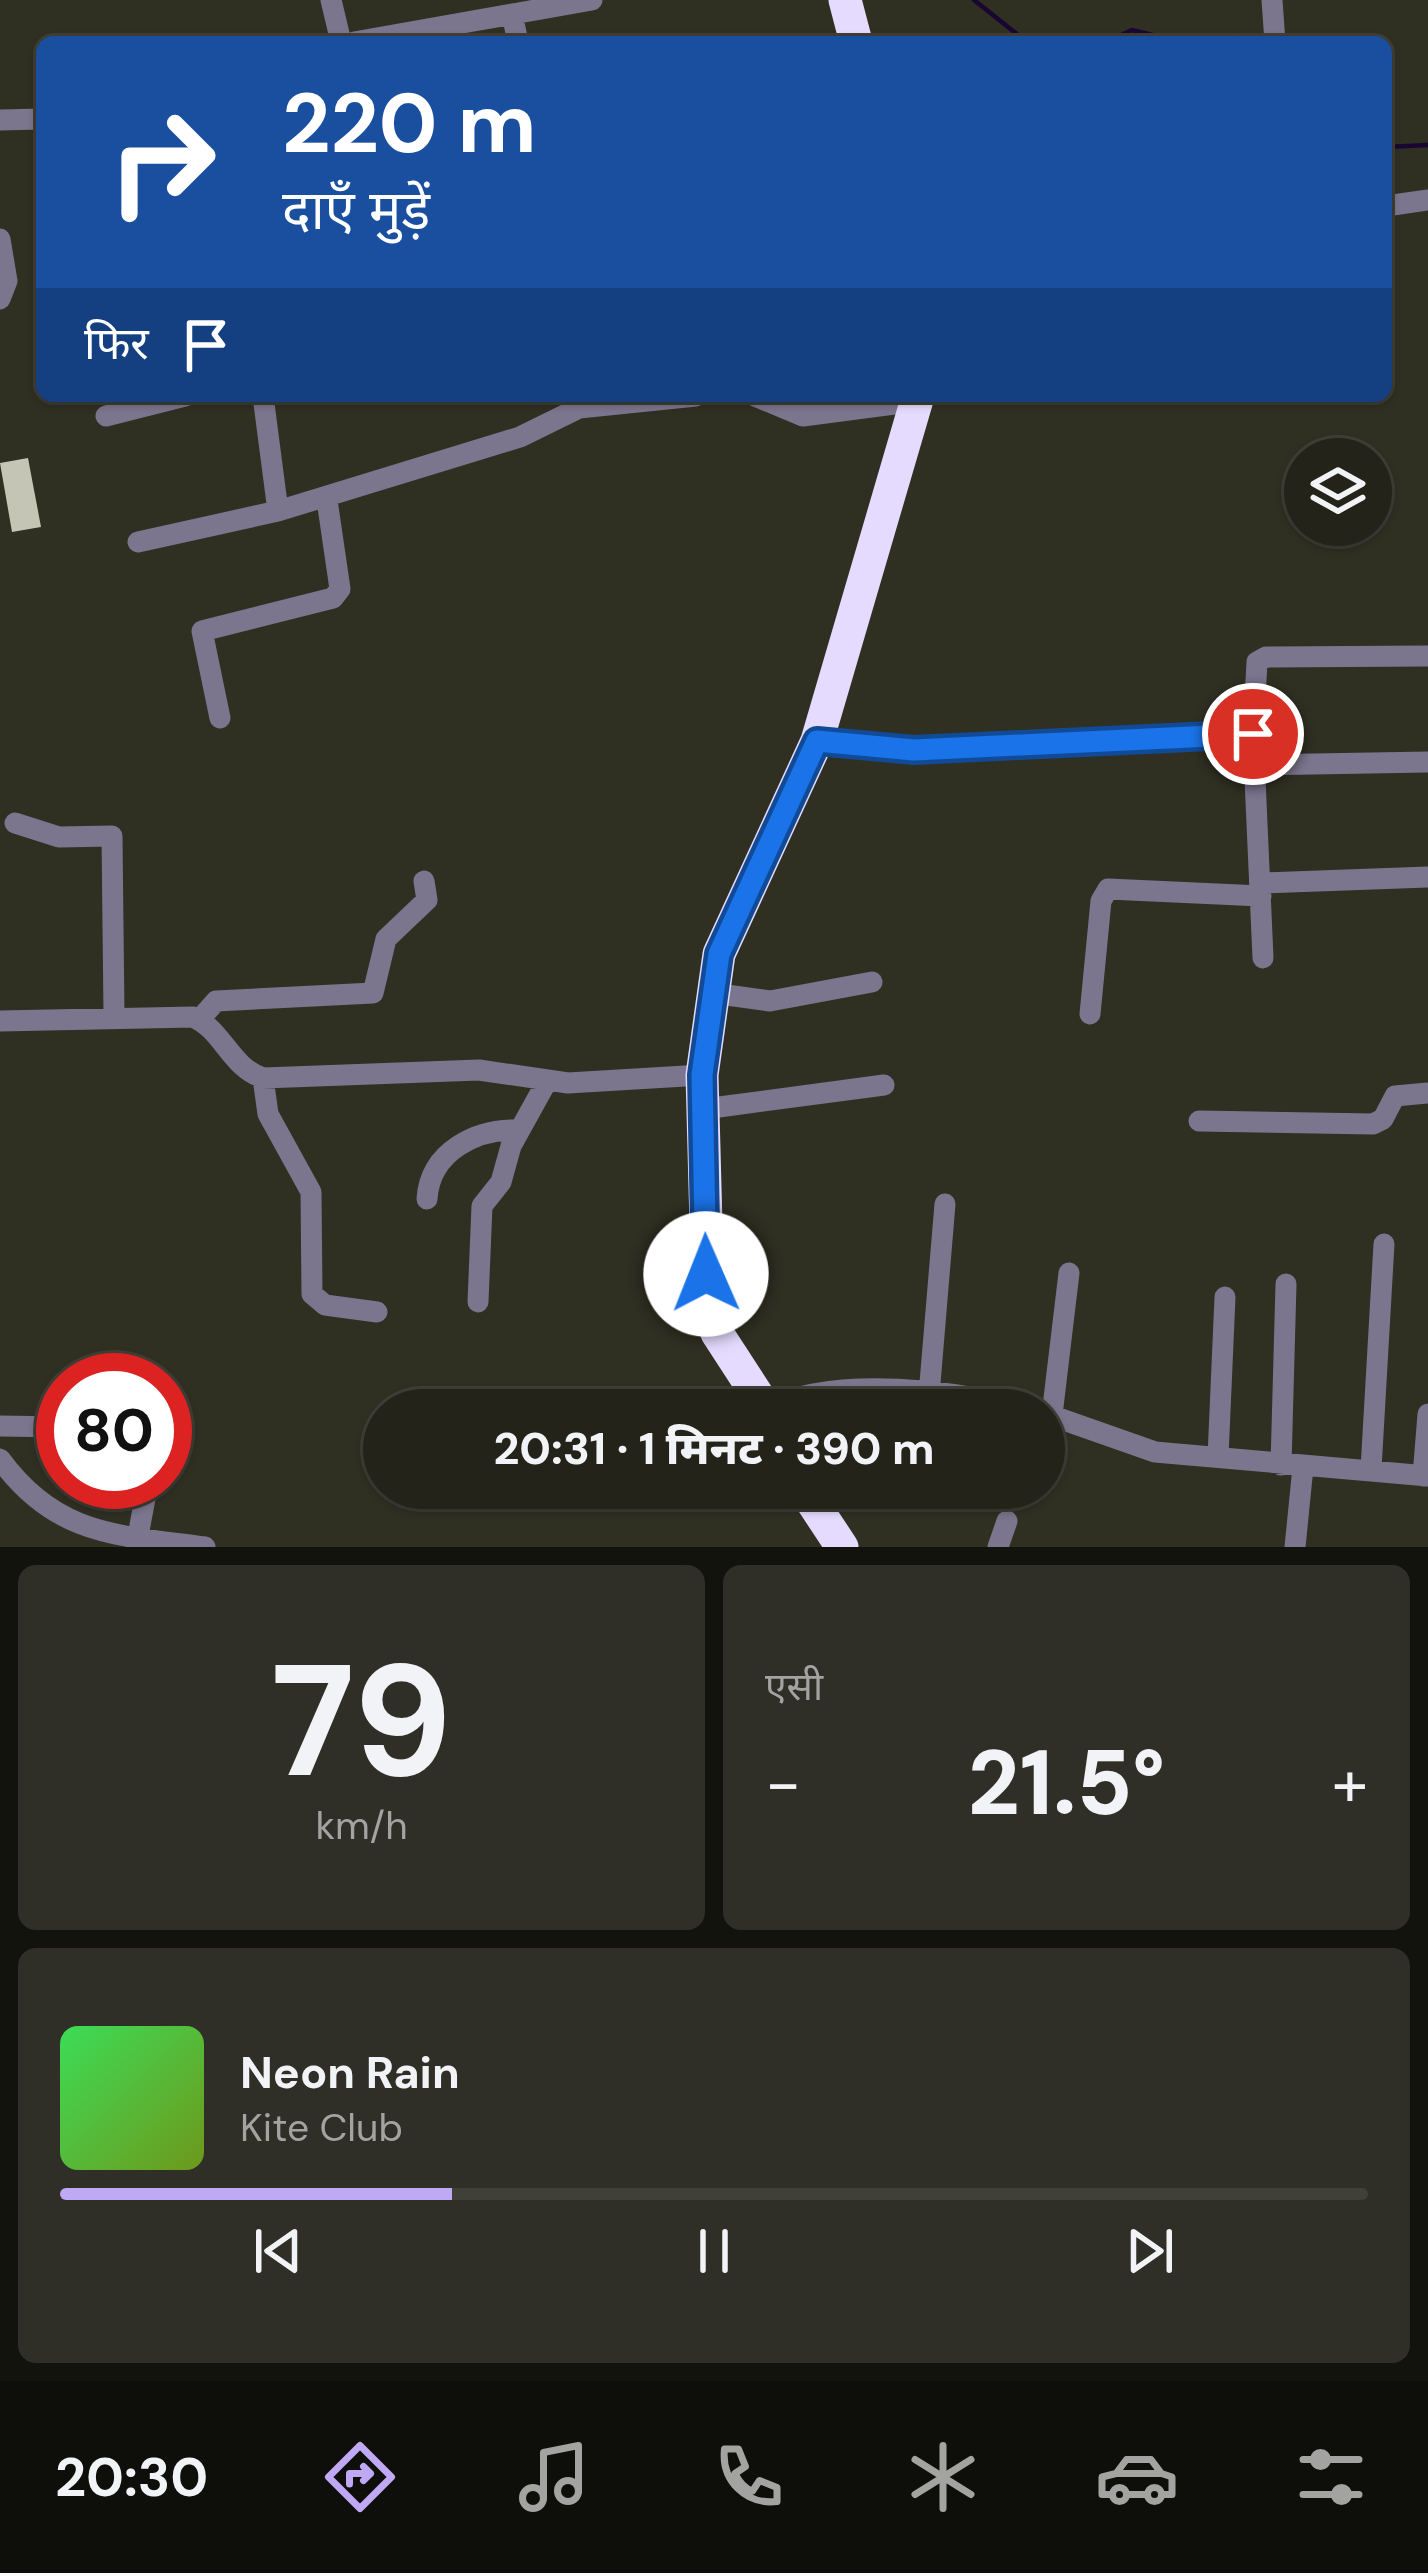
<!DOCTYPE html>
<html lang="hi">
<meta charset="utf-8">
<style>
:root{--surface:#23231a;--page:#2f2f27;--text:#f1f3f6;--muted:#a3a4a2;--line:#404039;--accent:#bfa8f4}
body{margin:0;font-family:"DM Sans","Noto Sans Devanagari",sans-serif;background:var(--page);color:var(--text);height:100vh;display:flex;flex-direction:column;font-size:45px;white-space:nowrap}
*{box-sizing:border-box;margin:0}
p{font-size:39px;color:var(--muted)}
.icon{flex:none;width:66px;height:66px;fill:none;stroke:currentColor;stroke-width:2;stroke-linecap:round;stroke-linejoin:round}
.map{position:relative;height:1547px;overflow:hidden}
.panel{display:flex;flex-direction:column;gap:18px;padding:18px;background:#13130e;flex:1}
.panel>*{flex:none}
.banner{position:absolute;left:36px;top:36px;width:1356px;height:366px;border-radius:18px;box-shadow:0 3px 9px #0004,0 0 0 3px var(--line);background:#1a4fa0;color:#fff;overflow:hidden}
.fabs{position:absolute;left:1284px;top:438px;display:grid;gap:24px}
.fabs a{display:grid;place-items:center;width:108px;height:108px;border-radius:50%;background:var(--surface);box-shadow:0 3px 9px #0004,0 0 0 3px var(--line);font-size:60px}
.speed{position:absolute;left:36px;top:1353px;display:flex;gap:24px;font-size:60px;font-weight:700;text-align:center}
.speed>*{display:grid;place-content:center;width:156px;height:156px;border-radius:50%;background:var(--surface);box-shadow:0 3px 9px #0004,0 0 0 3px var(--line);line-height:1}
.speed .limit{border:18px solid #d22;background:#fff;color:#111}
.pin{position:absolute;display:grid;place-items:center;width:102px;height:102px;color:#fff;margin:-51px;border:6px solid #fff;border-radius:50%;box-shadow:0 3px 12px #0007}
.me{position:absolute;width:132px;margin:-66px;rotate:359deg;stroke-linejoin:round;filter:drop-shadow(0 0 9px #0008)}
.turn{display:flex;align-items:center;gap:42px;height:252px;padding:0 48px;font-size:54px}
.turn .icon{width:156px;height:156px;stroke-width:2.5}
.turn b{display:block;font-size:84px;line-height:102px}
.then{display:flex;align-items:center;height:114px;padding:0 48px;background:#0003;gap:24px;font-size:45px}
.big{font-size:90px;font-weight:800;line-height:1.1}
.panel .card{flex:1;display:flex;flex-direction:column;justify-content:center;gap:18px;min-width:0;padding:0 42px;border-radius:18px;background:var(--page)}
.panel .dial{align-items:center;gap:0}
.dial b{font-size:156px;line-height:1}
.song{display:flex;align-items:center;gap:36px}
.cover{width:144px;height:144px;border-radius:18px;background:linear-gradient(135deg,hsl(130 70% 55%),hsl(80 70% 35%))}
.played{height:12px;border-radius:6px;background:linear-gradient(90deg,var(--accent) 30%,var(--line) 30%)}
.keys{display:flex;justify-content:space-around;direction:ltr}
.heat{display:flex;justify-content:space-between;align-items:center;font-size:66px;direction:ltr}
.panel .tiles{flex:1;display:grid;gap:18px;grid-template-columns:1fr 1fr}
.card:last-child{grid-column:span 2}
.trip{position:absolute;left:363px;top:1389px;width:702px;height:120px;border-radius:60px;background:var(--surface);box-shadow:0 3px 9px #0004,0 0 0 3px var(--line);font-weight:800;line-height:120px;text-align:center}
.tab-bar{display:flex;height:192px;justify-content:space-around;align-items:center;background:#0e0e0a;color:var(--muted)}
.tab-bar .icon{width:84px;height:84px}
.tab-bar .selected{color:var(--accent)}
.tab-bar b{font-size:54px;color:var(--text)}
.map>svg:first-child{display:block}
.lines{fill:none;stroke-linecap:round;stroke-linejoin:round}
.stream{stroke:#190632;stroke-width:4.5}
.building{fill:#c5c5b5}
.minor{stroke:#7b758d;stroke-width:21}
.highway{stroke:#e5dbff;stroke-width:33}
.route-casing{stroke:#114b97;stroke-width:30}
.route{stroke:#1a73e8;stroke-width:21}
</style>
<div class="map">
<svg width="1428" height="1547" viewBox="0 0 1428 1547">
<rect width="100%" height="100%" fill="#2f2f22"/>
<g class="lines">
<path class="stream" d="M974 0 1027 42
M1106 42 1132 30 1181 42
M1190 42 1235 35 1237 42
M1386 147 1428 145"/>
</g>
<path class="building" d="M28 458 41 527 12 532 0 463Z"/>
<g class="lines">
<path class="minor" d="M331 0 341 42
M1272 0 1275 42
M512 14 518 42
M354 42 592 0
M0 120 42 119
M1386 206 1428 200
M0 239 7 281 0 299
M755 396 803 416 917 401
M106 416 185 396
M278 511 520 437 579 408 696 396
M138 542 278 511 263 396
M220 718 202 631 333 598 340 589 327 500
M817 741 914 750 1253 734
M1257 765 1428 762
M15 823 59 837 112 836 114 1015
M1261 883 1428 877
M1263 958 1253 734 1257 662 1266 657 1428 656
M712 993 770 1001 872 982
M1090 1014 1101 901 1108 889 1261 896
M200 1019 216 1001 373 993 386 939 427 900 424 881
M0 1021 193 1017C223 1030 230 1067 263 1078L479 1070 568 1083 702 1075
M263 1078 268 1114 311 1192 312 1294 325 1305 377 1312
M704 1109 884 1085
M1199 1121 1373 1124 1383 1119 1395 1096 1428 1093
M427 1199C430 1151 477 1128 520 1130
M478 1302 482 1206 501 1182 511 1146 547 1081
M929 1395 945 1204
M767 1409C837 1374 958 1391 1033 1410
M1044 1413 1155 1452 1428 1476
M1052 1415 1069 1273
M0 1426 63 1427
M165 1447 178 1430
M1218 1457 1225 1297
M0 1459C56 1536 117 1535 205 1547
M1281 1465 1286 1284
M1371 1469 1384 1244
M1423 1476 1428 1414
M136 1547 148 1482
M998 1547 1007 1521
M1295 1547 1303 1467"/>
<path class="highway" d="M845 0 856 42
M767 1410 717 1333 708 1299 702 1075 719 954 817 741 918 396
M803 1488 842 1547"/>
</g>
<g class="lines">
<defs>
<path id="route" d="M706 1274 702 1075 719 954 817 741 914 750 1253 734"/>
</defs>
<use href="#route" class="route-casing"/>
<use href="#route" class="route"/>
</g>
</svg>
<div class="fabs">
<a><svg class="icon" aria-label="layers" viewBox="0 0 24 24"><path d="M12 4l9 5-9 5-9-5zM3 14l9 5 9-5"/></svg></a>
</div>
<div class="speed"><div class="limit">80</div></div>
<div class="pin" style="left:1253px;top:734px;background:#d93025"><svg class="icon" aria-label="arrive" viewBox="0 0 24 24"><path d="M6 21V4h12l-3 4 3 4H6"/></svg></div>
<svg class="me" style="left:706px;top:1274px" viewBox="-20 -20 40 40"><circle r="19" fill="#fff"/><path d="M0-13L10 11 0 6-10 11z" fill="#1a73e8"/></svg>
<div class="trip">20:31 · 1 मिनट · 390 m</div>
<div class="banner">
<div class="turn"><svg class="icon" aria-label="right" viewBox="0 0 24 24"><path d="M7 20v-9h11M14 6l5 5-5 5"/></svg><div><b>220 m</b>दाएँ मुड़ें</div></div>
<div class="then">फिर<svg class="icon" aria-label="arrive" viewBox="0 0 24 24"><path d="M6 21V4h12l-3 4 3 4H6"/></svg></div>
</div>
</div>
<section class="panel">
<div class="tiles">
<div class="card dial"><b>79</b><p>km/h</p></div>
<div class="card"><p>एसी</p>
<div class="heat"><a>−</a><b class="big">21.5°</b><a>+</a></div>
</div>
<div class="card">
<div class="song"><i class="cover"></i><div><b>Neon Rain</b><p>Kite Club</p></div></div>
<div class="played"></div>
<div class="keys"><svg class="icon" aria-label="previous" viewBox="0 0 24 24"><path d="M18 5L8 12l10 7zM5 5v14"/></svg><svg class="icon" aria-label="pause" viewBox="0 0 24 24"><path d="M8 5v14M16 5v14"/></svg><svg class="icon" aria-label="next" viewBox="0 0 24 24"><path d="M6 5l10 7-10 7zM19 5v14"/></svg></div>
</div>
</div>
</section>
<nav class="tab-bar">
<b>20:30</b>
<svg class="icon selected" aria-label="directions" viewBox="0 0 24 24"><path d="M12 3l9 9-9 9-9-9zM9 14v-3h6M13 9l2 2-2 2"/></svg>
<svg class="icon" aria-label="music" viewBox="0 0 24 24"><path d="M9 18V5l10-2v13"/><circle cx="6" cy="18" r="3"/><circle cx="16" cy="16" r="3"/></svg>
<svg class="icon" aria-label="phone" viewBox="0 0 24 24"><path d="M5 4h4l2 5-3 2q2 4 5 5l2-3 5 2v4C11 20 4 13 5 4z"/></svg>
<svg class="icon" aria-label="climate" viewBox="0 0 24 24"><path d="M12 3v18M4 7l16 10M4 17L20 7"/></svg>
<svg class="icon" aria-label="car" viewBox="0 0 24 24"><path d="M5 17H2v-5l4-1 3-4h7l3 4 3 1v5h-3M9 17h6M6 11h13"/><circle cx="7" cy="17" r="2"/><circle cx="17" cy="17" r="2"/></svg>
<svg class="icon" aria-label="filters" viewBox="0 0 24 24"><path d="M4 7h16M4 17h16"/><circle cx="9" cy="7" r="2"/><circle cx="15" cy="17" r="2"/></svg>
</nav>
